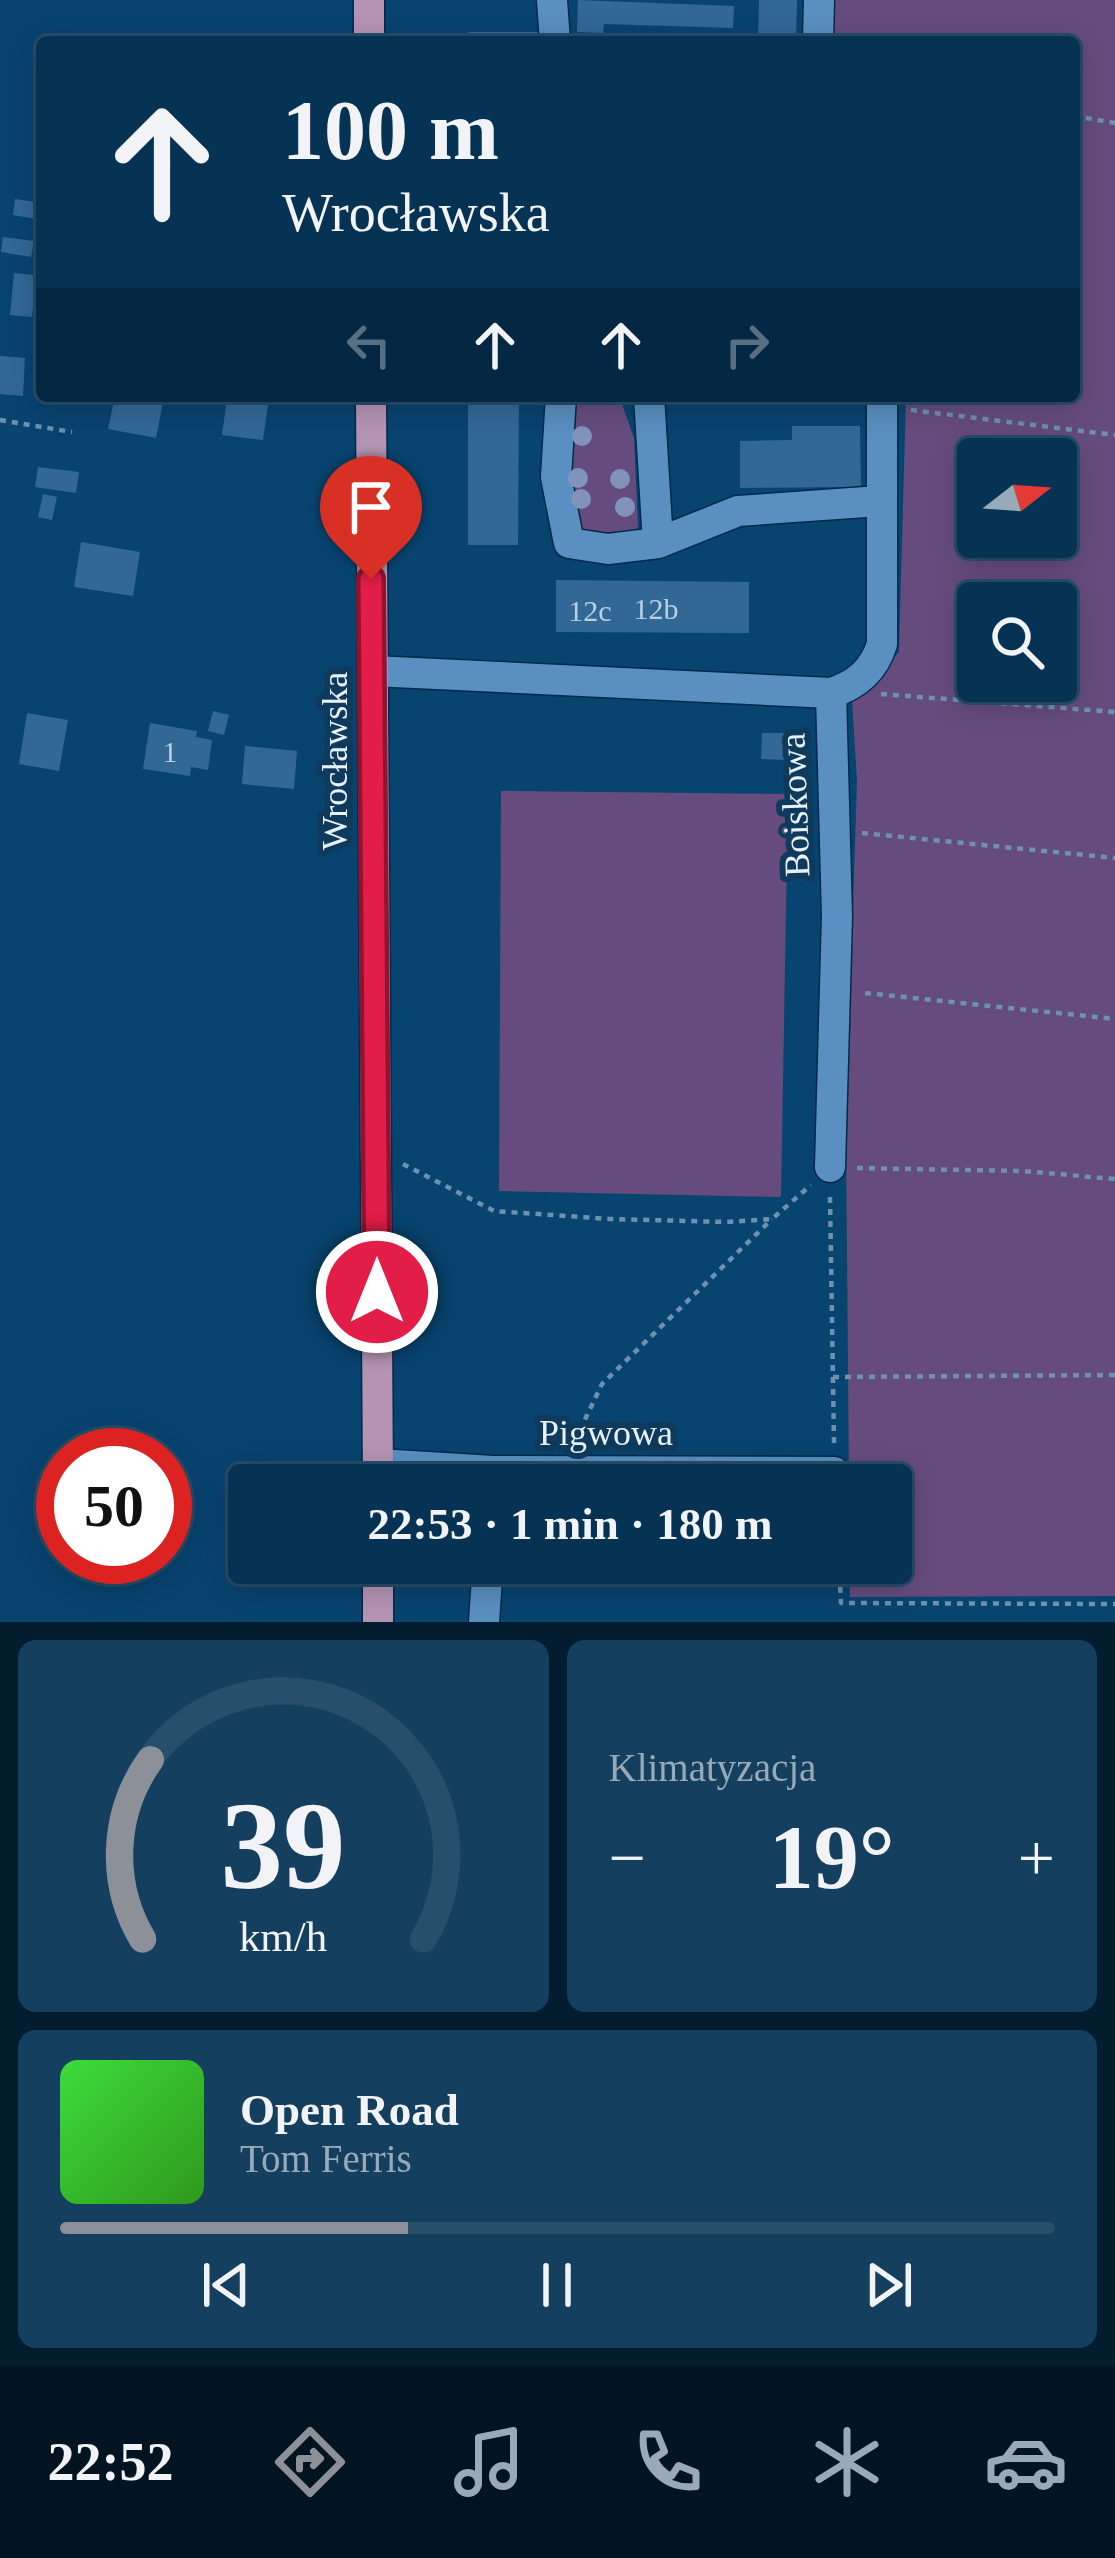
<!DOCTYPE html>
<html lang="pl">
<meta charset="utf-8">
<style>
:root{--surface:#063354;--page:#143f5e;--text:#f1f3f6;--muted:#98aab8;--line:#274e6b;--accent:#8c9099}
body{margin:0;font-family:Georgia,serif;background:var(--page);color:var(--text);height:100vh;display:flex;flex-direction:column;font-size:45px;white-space:nowrap}
*{box-sizing:border-box;margin:0}
p{font-size:39px;color:var(--muted)}
.icon{flex:none;width:66px;height:66px;fill:none;stroke:currentColor;stroke-width:2;stroke-linecap:round;stroke-linejoin:round}
.map{position:relative;height:1622px;overflow:hidden}
.sheet{display:flex;flex-direction:column;gap:18px;padding:18px;background:#031c2e;flex:1}
.sheet>*{flex:none}
.hud{position:absolute;left:36px;top:36px;width:1044px;height:366px;border-radius:12px;box-shadow:0 6px 30px #0003,0 0 0 3px var(--line);background:#063354;color:var(--text);overflow:hidden}
.needle{width:78px;rotate:73deg}
.tools{position:absolute;left:957px;top:438px;display:grid;gap:24px}
.tools a{display:grid;place-items:center;width:120px;height:120px;border-radius:12px;background:var(--surface);box-shadow:0 6px 30px #0003,0 0 0 3px var(--line);font-size:60px}
.speed{position:absolute;left:36px;top:1428px;display:flex;gap:24px;font-size:60px;font-weight:700;text-align:center}
.speed>*{display:grid;place-content:center;width:156px;height:156px;border-radius:50%;background:var(--surface);box-shadow:0 6px 30px #0003,0 0 0 3px var(--line);line-height:1}
.speed .limit{border:18px solid #d22;background:#fff;color:#111}
.pin{position:absolute;display:grid;place-items:center;width:102px;height:102px;color:#fff;margin:-123px -51px;border-radius:50% 50% 50% 0;rotate:-45deg;box-shadow:0 0 12px #0007}
.pin .icon{rotate:45deg}
.me{position:absolute;width:132px;margin:-66px;rotate:0deg;stroke-linejoin:round;filter:drop-shadow(0 0 9px #0008)}
.turn{display:flex;align-items:center;gap:42px;height:252px;padding:0 48px;font-size:54px}
.turn .icon{width:156px;height:156px;stroke-width:2.5}
.turn b{display:block;font-size:84px;line-height:102px}
.lanes{display:flex;align-items:center;height:114px;padding:0 48px;background:#0003;justify-content:center;gap:60px;direction:ltr}
.lanes .off{opacity:.35}
.big{font-size:90px;font-weight:700;line-height:1.1}
.sheet .tile{flex:1;display:flex;flex-direction:column;justify-content:center;gap:18px;min-width:0;padding:0 42px;border-radius:18px;background:var(--page)}
.sheet .dial{align-items:center;gap:0}
.dial svg{height:312px;overflow:visible;fill:none;stroke:var(--line);stroke-width:7;stroke-linecap:round;text-anchor:middle}
.dial text{fill:var(--text);stroke:none}
.song{display:flex;align-items:center;gap:36px}
.cover{width:144px;height:144px;border-radius:18px;background:linear-gradient(135deg,hsl(120 70% 55%),hsl(110 70% 35%))}
.played{height:12px;border-radius:6px;background:linear-gradient(90deg,var(--accent) 35%,var(--line) 35%)}
.keys{display:flex;justify-content:space-around;direction:ltr}
.heat{display:flex;justify-content:space-between;align-items:center;font-size:66px;direction:ltr}
.sheet .tiles{flex:1;display:grid;gap:18px;grid-template-columns:1fr 1fr}
.tile:last-child{grid-column:span 2}
.trip{position:absolute;left:228px;top:1464px;width:684px;height:120px;border-radius:12px;background:var(--surface);box-shadow:0 6px 30px #0003,0 0 0 3px var(--line);font-weight:700;line-height:120px;text-align:center}
.tab-bar{display:flex;height:192px;justify-content:space-around;align-items:center;background:#021422;color:var(--muted)}
.tab-bar .icon{width:84px;height:84px}
.tab-bar .selected{color:var(--accent)}
.tab-bar b{font-size:54px;color:var(--text)}
.map>svg:first-child{display:block}
.green{fill:#664c7e;fill-rule:evenodd}
.building{fill:#326896}
.lines{fill:none;stroke-linecap:round;stroke-linejoin:round}
.minor-casing{stroke:#002a4b;stroke-width:33}
.major-casing{stroke:#002a4b;stroke-width:33}
.path{stroke:#6c92af;stroke-width:4.5;stroke-dasharray:6 6;stroke-linecap:butt}
.minor{stroke:#598fc1;stroke-width:30}
.major{stroke:#b594b3;stroke-width:30}
.tree{fill:#8293bb}
.route-casing{stroke:#92132f;stroke-width:30}
.route{stroke:#e11d48;stroke-width:21}
.labels{text-anchor:middle;stroke-width:12;stroke-linejoin:round;paint-order:stroke}
.number-label{font-size:30px;fill:#b9cfe2}
.street-label{font-size:36px;fill:#e6f1fc;stroke:#103a5c}
</style>
<div class="map">
<svg width="1115" height="1622" viewBox="0 0 1115 1622">
<rect width="100%" height="100%" fill="#084470"/>
<path class="green" d="M825 0H1115V1596L850 1597V1563H891V1485H849L846 1135 857 781 852 700 899 652 906 396H1074V42H836L824 22ZM978 459H1056V537H978ZM978 603H1056V681H978Z
M582 396H619L634 438 638 528 618 538 579 534 568 508 571 408Z
M501 791 788 794 781 1197 499 1191Z"/>
<path class="building" d="M578 0 734 6 733 28 604 24 603 33 577 32Z
M759 0H797L796 42H758Z
M468 32H544V42H468Z
M15 199 42 203V220L13 215Z
M3 237 34 241 31 257 1 252Z
M14 273 36 275 32 317 10 315Z
M0 356 25 358 23 396 0 394Z
M115 396 164 397 156 438 108 429Z
M468 396H519L518 545H468Z
M227 399 268 405 263 440 222 435Z
M792 426H860L861 487 740 488V441L792 440Z
M38 467 79 472 76 493 35 487Z
M43 494 57 497 52 520 38 517Z
M81 542 140 552 133 596 74 587Z
M556 580 749 582V633L556 632Z
M213 711 229 715 224 735 208 731Z
M27 713 68 720 59 771 19 764Z
M150 723 197 731 196 737 212 740 208 770 191 767 190 776 143 769Z
M762 733H786V760L761 759Z
M245 746 297 751 294 789 242 784Z
M530 1563H794V1572L530 1569Z"/>
<g class="lines">
<defs>
<path id="minor" d="M552 0 555 42
M818 42 819 0
M561 396 556 477 569 543 608 549 658 543
M649 396 658 543 738 511 880 501
M373 671 831 693C857 685 874 670 882 644V396
M830 1167 837 916 831 693
M378 1464 493 1471 834 1472
M484 1622 488 1563"/>
<path id="major" d="M369 0V42
M371 396 378 1485
M378 1622V1563"/>
</defs>
<use href="#minor" class="minor-casing"/>
<use href="#major" class="major-casing"/>
<path class="path" d="M1074 116 1115 123
M911 410 1115 435
M0 420 72 432
M881 694 1115 712
M862 833 1115 858
M865 993 1115 1019
M403 1164 494 1211 610 1219 727 1222 772 1219 811 1185
M857 1168 1022 1171 1115 1179
M830 1197 834 1443
M833 1377 1115 1375
M578 1442V1434L602 1384 772 1219
M839 1563 841 1603 1115 1604"/>
<use href="#minor" class="minor"/>
<use href="#major" class="major"/>
</g>
<g class="tree">
<circle cx="582" cy="436" r="10"/>
<circle cx="578" cy="478" r="10"/>
<circle cx="620" cy="479" r="10"/>
<circle cx="581" cy="499" r="10"/>
<circle cx="625" cy="507" r="10"/>
</g>
<g class="lines">
<defs>
<path id="route" d="M371 579 377 1292"/>
</defs>
<use href="#route" class="route-casing"/>
<use href="#route" class="route"/>
</g>
<g class="labels">
<g class="number-label">
<text x="656" y="619">12b</text>
<text x="590" y="621">12c</text>
<text x="170" y="762">1</text>
</g>
<g class="street-label">
<text transform="translate(334 761) rotate(-90)" y="13">Wrocławska</text>
<text transform="translate(794 805) rotate(-92)" y="13">Boiskowa</text>
<text x="606" y="1445">Pigwowa</text>
</g>
</g>
</svg>
<div class="tools">
<a><svg class="needle" viewBox="-14 -14 28 28"><path d="M0-13l5 13h-10z" fill="#e53935"/><path d="M0 13l5-13h-10z" fill="#98aab8"/></svg></a>
<a><svg class="icon" aria-label="search" viewBox="0 0 24 24"><circle cx="10" cy="10" r="6"/><path d="M15 15l6 6"/></svg></a>
</div>
<div class="speed"><div class="limit">50</div></div>
<div class="pin" style="left:371px;top:579px;background:#d93025"><svg class="icon" aria-label="arrive" viewBox="0 0 24 24"><path d="M6 21V4h12l-3 4 3 4H6"/></svg></div>
<svg class="me" style="left:377px;top:1292px" viewBox="-20 -20 40 40"><circle r="17" fill="#e11d48" stroke="#fff" stroke-width="3"/><path d="M0-11L8 9 0 5-8 9z" fill="#fff"/></svg>
<div class="trip">22:53 · 1 min · 180 m</div>
<div class="hud">
<div class="turn"><svg class="icon" aria-label="ahead" viewBox="0 0 24 24"><path d="M12 20V5M6 11l6-6 6 6"/></svg><div><b>100 m</b>Wrocławska</div></div>
<div class="lanes"><svg class="icon off" aria-label="left" viewBox="0 0 24 24"><path d="M17 20v-9H6M10 6l-5 5 5 5"/></svg><svg class="icon" aria-label="ahead" viewBox="0 0 24 24"><path d="M12 20V5M6 11l6-6 6 6"/></svg><svg class="icon" aria-label="ahead" viewBox="0 0 24 24"><path d="M12 20V5M6 11l6-6 6 6"/></svg><svg class="icon off" aria-label="right" viewBox="0 0 24 24"><path d="M7 20v-9h11M14 6l5 5-5 5"/></svg></div>
</div>
</div>
<section class="sheet">
<div class="tiles">
<div class="tile dial"><svg viewBox="0 0 100 80">
<path d="M14 69A42 42 0 1 1 86 69"/>
<path d="M14 69A42 42 0 0 1 16 23" stroke="#8c9099"/>
<text x="50" y="56" font-size="32" font-weight="700">39</text>
<text x="50" y="72" font-size="11">km/h</text>
</svg></div>
<div class="tile"><p>Klimatyzacja</p>
<div class="heat"><a>−</a><b class="big">19°</b><a>+</a></div>
</div>
<div class="tile">
<div class="song"><i class="cover"></i><div><b>Open Road</b><p>Tom Ferris</p></div></div>
<div class="played"></div>
<div class="keys"><svg class="icon" aria-label="previous" viewBox="0 0 24 24"><path d="M18 5L8 12l10 7zM5 5v14"/></svg><svg class="icon" aria-label="pause" viewBox="0 0 24 24"><path d="M8 5v14M16 5v14"/></svg><svg class="icon" aria-label="next" viewBox="0 0 24 24"><path d="M6 5l10 7-10 7zM19 5v14"/></svg></div>
</div>
</div>
</section>
<nav class="tab-bar">
<b>22:52</b>
<svg class="icon selected" aria-label="directions" viewBox="0 0 24 24"><path d="M12 3l9 9-9 9-9-9zM9 14v-3h6M13 9l2 2-2 2"/></svg>
<svg class="icon" aria-label="music" viewBox="0 0 24 24"><path d="M9 18V5l10-2v13"/><circle cx="6" cy="18" r="3"/><circle cx="16" cy="16" r="3"/></svg>
<svg class="icon" aria-label="phone" viewBox="0 0 24 24"><path d="M5 4h4l2 5-3 2q2 4 5 5l2-3 5 2v4C11 20 4 13 5 4z"/></svg>
<svg class="icon" aria-label="climate" viewBox="0 0 24 24"><path d="M12 3v18M4 7l16 10M4 17L20 7"/></svg>
<svg class="icon" aria-label="car" viewBox="0 0 24 24"><path d="M5 17H2v-5l4-1 3-4h7l3 4 3 1v5h-3M9 17h6M6 11h13"/><circle cx="7" cy="17" r="2"/><circle cx="17" cy="17" r="2"/></svg>
</nav>
